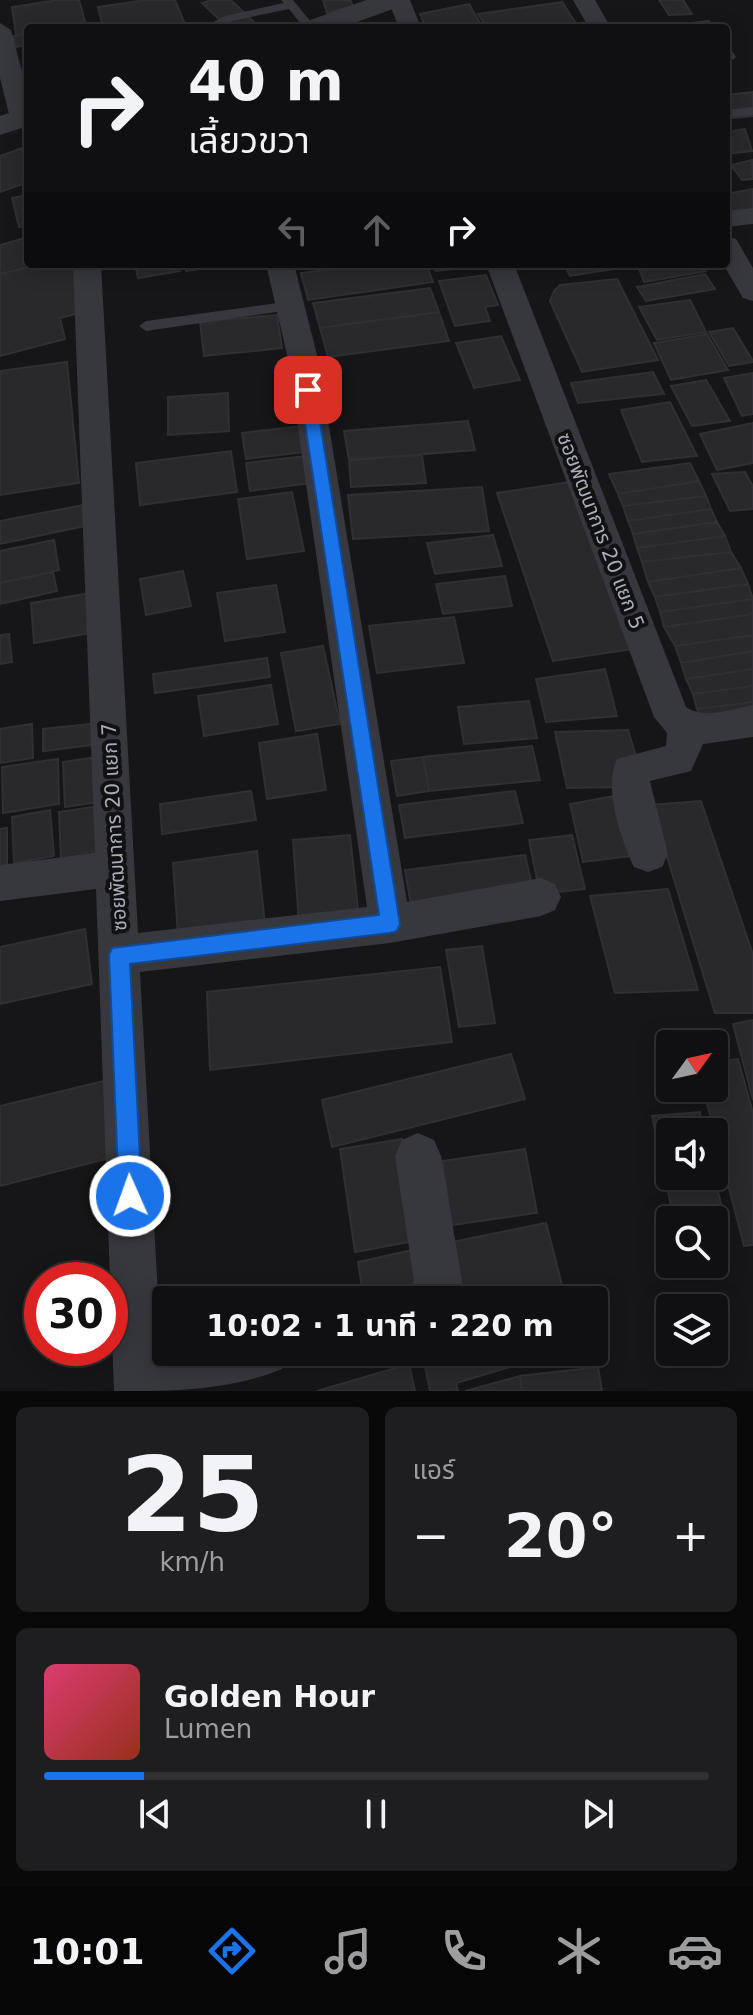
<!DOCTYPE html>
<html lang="th">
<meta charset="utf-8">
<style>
:root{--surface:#101012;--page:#1e1e20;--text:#f1f3f6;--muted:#9c9d9f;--line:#303032;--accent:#1a73e8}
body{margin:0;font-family:"DejaVu Sans","Noto Sans Thai",sans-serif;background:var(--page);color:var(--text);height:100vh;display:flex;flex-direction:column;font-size:30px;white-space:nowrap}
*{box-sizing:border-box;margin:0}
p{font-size:26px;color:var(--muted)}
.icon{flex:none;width:44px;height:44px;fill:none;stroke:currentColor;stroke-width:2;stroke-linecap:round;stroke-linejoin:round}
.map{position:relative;height:1391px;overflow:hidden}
.panel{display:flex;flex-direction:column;gap:16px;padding:16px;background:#09090a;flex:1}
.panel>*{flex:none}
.guide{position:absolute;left:24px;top:24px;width:706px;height:244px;border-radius:8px;box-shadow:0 4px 20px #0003,0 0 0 2px var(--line);background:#101012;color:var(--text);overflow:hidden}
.needle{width:52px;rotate:57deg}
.controls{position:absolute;left:656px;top:1030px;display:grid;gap:16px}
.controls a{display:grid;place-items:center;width:72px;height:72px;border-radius:8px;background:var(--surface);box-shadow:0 4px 20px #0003,0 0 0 2px var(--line);font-size:40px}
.speed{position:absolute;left:24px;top:1262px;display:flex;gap:16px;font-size:40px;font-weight:700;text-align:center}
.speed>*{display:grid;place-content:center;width:104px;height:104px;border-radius:50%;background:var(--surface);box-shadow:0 4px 20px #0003,0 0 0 2px var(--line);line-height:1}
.speed .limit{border:12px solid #d22;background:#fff;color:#111}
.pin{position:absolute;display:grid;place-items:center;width:68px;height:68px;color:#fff;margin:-34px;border-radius:16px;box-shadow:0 4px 12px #0006}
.me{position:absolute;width:88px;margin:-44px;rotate:358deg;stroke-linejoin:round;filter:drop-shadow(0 0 6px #0008)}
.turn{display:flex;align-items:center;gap:28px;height:168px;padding:0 32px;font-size:36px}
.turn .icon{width:104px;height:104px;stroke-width:2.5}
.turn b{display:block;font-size:56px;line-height:68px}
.lanes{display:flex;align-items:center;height:76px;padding:0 32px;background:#0003;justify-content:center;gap:40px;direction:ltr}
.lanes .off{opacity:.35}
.big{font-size:60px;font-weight:700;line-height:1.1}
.panel .widget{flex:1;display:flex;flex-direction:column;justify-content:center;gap:12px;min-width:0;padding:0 28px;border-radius:12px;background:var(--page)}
.panel .dial{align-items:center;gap:0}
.dial b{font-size:104px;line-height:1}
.song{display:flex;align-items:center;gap:24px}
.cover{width:96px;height:96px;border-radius:12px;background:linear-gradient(135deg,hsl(340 70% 55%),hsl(10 70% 35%))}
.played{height:8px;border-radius:4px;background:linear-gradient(90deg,var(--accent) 15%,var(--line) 15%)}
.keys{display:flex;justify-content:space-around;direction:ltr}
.heat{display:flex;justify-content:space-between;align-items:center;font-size:44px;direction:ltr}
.panel .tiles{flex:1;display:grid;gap:16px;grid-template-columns:1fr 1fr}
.widget:last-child{grid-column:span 2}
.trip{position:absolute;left:152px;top:1286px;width:456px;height:80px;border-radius:8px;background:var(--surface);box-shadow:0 4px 20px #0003,0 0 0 2px var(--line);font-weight:700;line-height:80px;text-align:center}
.tabs{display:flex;height:128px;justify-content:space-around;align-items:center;background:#060607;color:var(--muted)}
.tabs .icon{width:56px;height:56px}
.tabs .current{color:var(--accent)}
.tabs b{font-size:36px;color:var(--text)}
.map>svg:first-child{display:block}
.building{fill:#29292c;stroke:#303034;stroke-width:2}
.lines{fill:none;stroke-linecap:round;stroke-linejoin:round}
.service{fill:#37383d;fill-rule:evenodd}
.minor{fill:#37383d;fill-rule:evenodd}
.tertiary{fill:#37383d;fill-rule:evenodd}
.route{fill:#1a73e8;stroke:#114b97;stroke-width:2}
.labels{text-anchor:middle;stroke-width:8;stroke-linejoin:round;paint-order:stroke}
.street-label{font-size:20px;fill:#a8adb8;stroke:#111113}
</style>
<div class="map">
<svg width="753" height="1391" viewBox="0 0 753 1391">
<rect width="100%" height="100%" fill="#161618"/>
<path class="building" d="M58 0H79L86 25 28 28V33L16 35 12 7Z
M146 0H175L185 24 103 28 98 7Z
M211 0H231L260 28H228L202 3Z
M323 0H350L353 6 327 13Z
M659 0H683L692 14 669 15Z
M562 2 579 28H487L478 14Z
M469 4 483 28H426L420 14Z
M28 34V45L15 47 14 36Z
M753 92V116L726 119V95Z
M745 129 752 151 726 154V132Z
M28 146V182L0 192V156Z
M752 160 753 179 742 180 731 165Z
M753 189V209L728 213 726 194Z
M28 195V225L19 227 12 198Z
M28 237V264H42L0 274V245Z
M42 264H77L79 313 60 318 65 339 0 356V274Z
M135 264H178L180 271 138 278Z
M185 264H230L186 271Z
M370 264H426L433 282 308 300 301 273Z
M434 264H488V265L436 271Z
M564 264H612L614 269 570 276Z
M649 264H701L706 271 644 282 638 266Z
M705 274 715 289 646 301 637 287Z
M486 275 498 305 485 307 490 321 455 326 439 281Z
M617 279 658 360 582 372 550 301 554 291 560 285Z
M430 288 439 312 320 328 313 303Z
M690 300 706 332 657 340 639 307Z
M439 312 449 341 328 357 320 328Z
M277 315 282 348 204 356 200 322Z
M733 328 753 361V362L729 366 709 332Z
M707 334 728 370 671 380 654 343Z
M501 336 520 380 474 388 456 343Z
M67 362 79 483 0 495V371Z
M653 372 664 394 578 403 571 383Z
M753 373V414L742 416 724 378Z
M706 380 730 421 692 426 671 386Z
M228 393 229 431 168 435V397Z
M670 402 697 456 642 462 621 410Z
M468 421 475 450 349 460 344 431Z
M753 423V463L717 470 700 434Z
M301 426 306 452 246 459 242 433Z
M231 451 237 492 140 505 136 463Z
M422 455 426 483 351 487 349 460Z
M306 456 311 483 250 491 246 463Z
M690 463 699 481 618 494 609 474Z
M745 472 753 486V509L730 511 712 474Z
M699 481 706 496 623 506 618 494Z
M570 482 633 649 553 661 497 493Z
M482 487 489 531 353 539 348 495Z
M292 492 304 551 247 559 238 499Z
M706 496 711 509 628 521 623 506Z
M89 504 90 525 0 544V521Z
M711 509 717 522 633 534 628 521Z
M717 522 725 536 637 548 633 534Z
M493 535 502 566 435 574 427 543Z
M725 536 731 552 642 562 637 548Z
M54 540 59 570 0 583V551Z
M731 552 741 568 648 582 642 562Z
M741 568 748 584 655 597 648 582Z
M183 571 191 606 146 615 140 579Z
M53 572 57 591 0 604V583Z
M505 576 512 606 443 614 436 584Z
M748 584 753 599 660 612 655 597Z
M276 585 285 632 225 641 217 593Z
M91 593 96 632 34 643 31 603Z
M753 599V614L664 627 660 612Z
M753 614V635L675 646 664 627Z
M454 617 464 663 377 673 369 626Z
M9 634 12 662 0 664V635Z
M753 635V651L681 663 675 646Z
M323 646 340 724 296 731 281 653Z
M753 651V669L686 679 681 663Z
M267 658 270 677 155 693 153 674Z
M605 669 617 716 546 722 536 679Z
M753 669V686L693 694 686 679Z
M271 685 278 724 204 736 198 696Z
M753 686V702L697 709 693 694Z
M529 701 537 738 464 744 458 707Z
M753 702V717L703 724 697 709Z
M99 723V744L43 751V729Z
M32 724 33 758 0 763V729Z
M628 730 638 763 628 787 567 788 555 732Z
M317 734 326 790 267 799 259 743Z
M532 746 540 780 429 791 423 757Z
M104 756 106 801 65 807 63 762Z
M423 757 429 791 397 796 391 761Z
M58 759 59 804 3 813 2 767Z
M251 791 256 820 162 834 160 804Z
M515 791 523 823 405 838 399 805Z
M626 794 648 854 583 862 570 804Z
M701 801 753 955V1013H715L651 805Z
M107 805 110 852 61 860 59 812Z
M50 810 54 856 14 863 12 817Z
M7 828V872L0 873V829Z
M350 835 359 918 299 923 293 840Z
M572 835 585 889 540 894 529 840Z
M257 851 265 924 178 936 173 863Z
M525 855 533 889 411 905 405 870Z
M668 889 698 990 615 993 590 896Z
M85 929 92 984 0 1004V947Z
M482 946 495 1023 459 1027 446 950Z
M440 967 452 1042 210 1070 207 992Z
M753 1020V1100L733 1024Z
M511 1054 525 1099 332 1147 322 1100Z
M738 1059 753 1113V1245L744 1246 703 1088H714V1062Z
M104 1081 114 1157 0 1186V1106Z
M700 1112 704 1132H670V1176L714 1174 727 1230 714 1231V1220H674L652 1116Z
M402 1139 420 1240 355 1252 340 1149Z
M525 1149 537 1213 452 1225 442 1161Z
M546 1223 566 1300H466L452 1242Z
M426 1247 436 1300H364L358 1262Z
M422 1352H560L456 1383 458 1391H430Z
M409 1364 415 1391H317Z
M598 1367 602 1391H522L520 1376Z
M520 1376 522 1391H465Z"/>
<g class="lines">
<path class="service" d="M281 0H293L316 28H304L289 9 232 21 217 28H202L225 16 284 3Z
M709 20 718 28H661L667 25Z
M726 47 730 48 736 57 734 59 726 61Z
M753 107V115L726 118V110Z
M292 301 299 306 297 309 146 331 139 326 146 321Z"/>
<path class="minor" d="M388 0H410L421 28H399Z
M573 0H595L611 28H589Z
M0 23 11 30 28 94V124L22 125 10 118 0 78Z
M753 208V224L726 227V211Z
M726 236 736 239 753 268V301L743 298 723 264H726Z
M73 264H101L138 933 367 907 288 359 266 264H294L318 359 407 902 541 878 555 884 561 897 555 910 541 916 390 943 140 972 161 1349 166 1348V1352H289L282 1369C228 1391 171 1391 114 1391L96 889 0 901V865L95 853Z
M486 264H514L686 707C705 720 732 709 753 705V737L703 744 691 771 650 781 668 854 662 867 648 872 634 867C621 839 603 788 617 759L666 746 667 733 654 717Z
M418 1133 434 1140 441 1156 462 1281 455 1300H407L414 1281 395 1156 402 1140Z"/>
<path class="tertiary" d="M366 0H405L401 6 341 28H301L305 22Z
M28 107V126L0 135V116Z"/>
</g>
<path class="route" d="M308 385 315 390 400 924 397 931 390 933 130 964 142 1196 139 1205 130 1208 122 1205 119 1196 109 955 112 948 379 915 300 390Z"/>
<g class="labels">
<g class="street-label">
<text transform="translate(601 531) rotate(69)" y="7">ซอยพัฒนาการ 20 แยก 5</text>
<text transform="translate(114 827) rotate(-93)" y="7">ซอยพัฒนาการ 20 แยก 7</text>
</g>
</g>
</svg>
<div class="controls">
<a><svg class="needle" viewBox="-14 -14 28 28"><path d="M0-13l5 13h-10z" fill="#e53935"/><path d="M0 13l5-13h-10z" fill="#9c9d9f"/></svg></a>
<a><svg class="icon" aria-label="sound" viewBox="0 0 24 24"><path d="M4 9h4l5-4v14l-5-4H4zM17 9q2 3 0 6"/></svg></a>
<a><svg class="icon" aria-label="search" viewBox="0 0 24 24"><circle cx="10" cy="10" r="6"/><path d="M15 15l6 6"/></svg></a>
<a><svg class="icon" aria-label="layers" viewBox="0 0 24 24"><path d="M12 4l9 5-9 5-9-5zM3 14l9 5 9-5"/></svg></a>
</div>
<div class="speed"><div class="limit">30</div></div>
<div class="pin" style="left:308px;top:390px;background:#d93025"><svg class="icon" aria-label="arrive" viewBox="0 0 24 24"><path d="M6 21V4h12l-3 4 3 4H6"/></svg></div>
<svg class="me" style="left:130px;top:1196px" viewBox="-20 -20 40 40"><circle r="17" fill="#1a73e8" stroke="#fff" stroke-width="3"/><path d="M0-11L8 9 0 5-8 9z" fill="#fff"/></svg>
<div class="trip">10:02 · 1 นาที · 220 m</div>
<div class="guide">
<div class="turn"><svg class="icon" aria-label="right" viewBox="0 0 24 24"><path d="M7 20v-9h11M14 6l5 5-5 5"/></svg><div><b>40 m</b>เลี้ยวขวา</div></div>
<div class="lanes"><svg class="icon off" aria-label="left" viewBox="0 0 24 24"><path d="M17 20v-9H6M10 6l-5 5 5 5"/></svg><svg class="icon off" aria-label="ahead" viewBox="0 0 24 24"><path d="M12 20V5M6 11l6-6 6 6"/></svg><svg class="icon" aria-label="right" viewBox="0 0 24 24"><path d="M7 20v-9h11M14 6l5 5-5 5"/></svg></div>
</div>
</div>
<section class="panel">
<div class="tiles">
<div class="widget dial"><b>25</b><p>km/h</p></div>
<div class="widget"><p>แอร์</p>
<div class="heat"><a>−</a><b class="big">20°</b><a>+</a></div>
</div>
<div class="widget">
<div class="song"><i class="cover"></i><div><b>Golden Hour</b><p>Lumen</p></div></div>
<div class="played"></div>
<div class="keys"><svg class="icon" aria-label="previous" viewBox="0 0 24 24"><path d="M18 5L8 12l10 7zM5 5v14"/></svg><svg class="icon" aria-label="pause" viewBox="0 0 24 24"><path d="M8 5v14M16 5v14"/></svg><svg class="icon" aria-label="next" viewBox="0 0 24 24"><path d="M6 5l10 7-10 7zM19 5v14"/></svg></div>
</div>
</div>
</section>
<nav class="tabs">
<b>10:01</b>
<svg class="icon current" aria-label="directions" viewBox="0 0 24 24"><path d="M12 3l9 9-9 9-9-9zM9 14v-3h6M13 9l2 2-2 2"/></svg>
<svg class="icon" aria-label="music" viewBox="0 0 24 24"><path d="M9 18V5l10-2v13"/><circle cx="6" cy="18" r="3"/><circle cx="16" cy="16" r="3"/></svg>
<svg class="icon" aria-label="phone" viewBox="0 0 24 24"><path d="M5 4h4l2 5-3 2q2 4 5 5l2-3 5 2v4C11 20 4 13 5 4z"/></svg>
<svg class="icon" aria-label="climate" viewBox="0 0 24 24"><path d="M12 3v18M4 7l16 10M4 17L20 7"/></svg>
<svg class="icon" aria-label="car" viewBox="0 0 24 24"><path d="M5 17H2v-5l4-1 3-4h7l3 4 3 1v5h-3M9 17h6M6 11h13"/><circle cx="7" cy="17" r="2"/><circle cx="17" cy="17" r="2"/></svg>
</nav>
